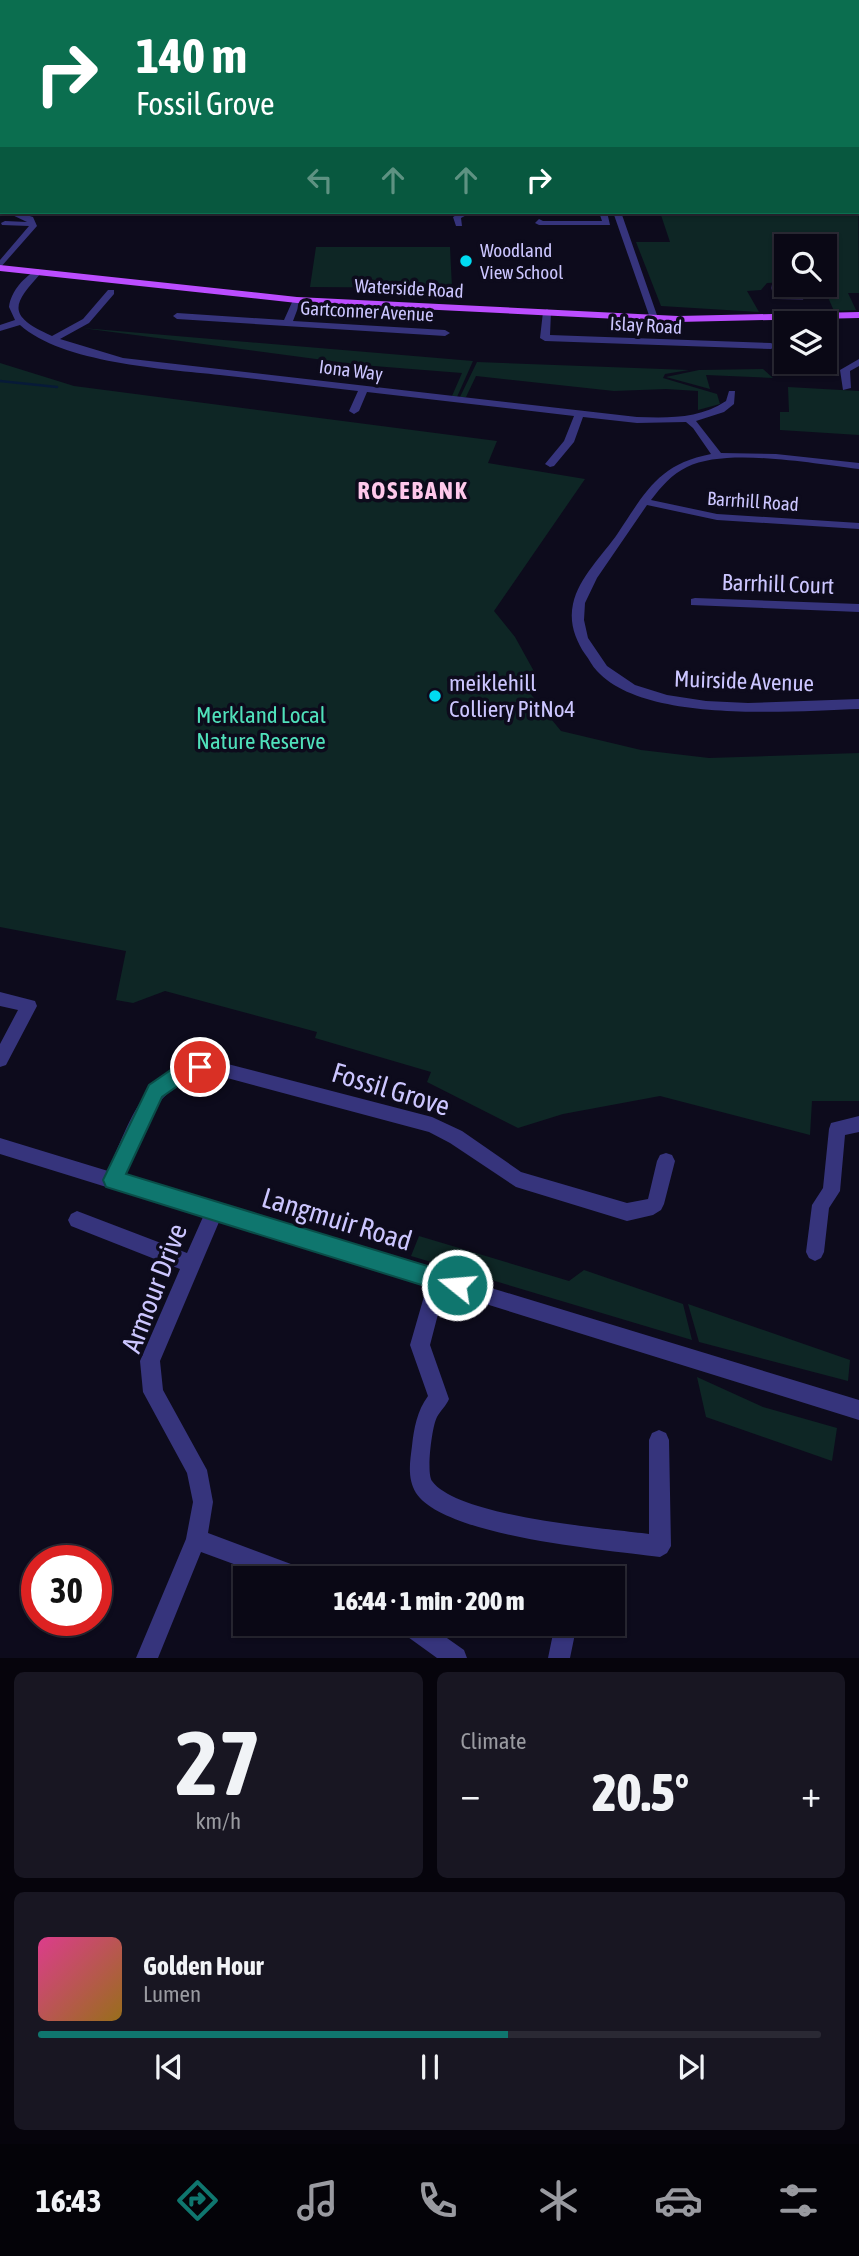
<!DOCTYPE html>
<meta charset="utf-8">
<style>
:root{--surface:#0a0815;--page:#181622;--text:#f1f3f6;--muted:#999aa0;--line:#2a2934;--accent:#0f766e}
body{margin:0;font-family:"Asap Condensed",sans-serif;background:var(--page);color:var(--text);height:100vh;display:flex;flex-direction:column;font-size:26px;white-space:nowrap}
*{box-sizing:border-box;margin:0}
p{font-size:23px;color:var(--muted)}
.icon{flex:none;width:38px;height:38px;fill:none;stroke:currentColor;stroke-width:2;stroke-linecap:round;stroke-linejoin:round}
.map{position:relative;height:1658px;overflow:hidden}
.drawer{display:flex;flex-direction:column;gap:14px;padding:14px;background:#06040c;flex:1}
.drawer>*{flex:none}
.banner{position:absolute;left:0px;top:0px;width:859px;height:214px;box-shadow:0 2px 5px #0004,0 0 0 2px var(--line);background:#0b6e4f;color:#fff;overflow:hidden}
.controls{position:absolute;left:774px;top:234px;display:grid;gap:14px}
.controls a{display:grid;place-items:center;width:63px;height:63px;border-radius:0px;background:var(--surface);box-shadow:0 2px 5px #0004,0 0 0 2px var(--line);font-size:35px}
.speed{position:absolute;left:21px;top:1545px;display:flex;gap:14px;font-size:35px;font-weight:700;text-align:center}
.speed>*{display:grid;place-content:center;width:91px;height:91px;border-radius:50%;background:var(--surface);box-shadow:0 2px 5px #0004,0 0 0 2px var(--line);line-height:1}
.speed .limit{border:10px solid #d22;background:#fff;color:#111}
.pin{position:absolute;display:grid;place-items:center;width:60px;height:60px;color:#fff;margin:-30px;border:4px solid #fff;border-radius:50%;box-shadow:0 2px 7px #0007}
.me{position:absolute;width:77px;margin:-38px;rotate:287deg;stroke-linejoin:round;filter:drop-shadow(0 0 5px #0008)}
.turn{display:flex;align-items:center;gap:24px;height:147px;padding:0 21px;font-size:32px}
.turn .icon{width:91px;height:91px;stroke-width:2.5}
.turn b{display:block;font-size:49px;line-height:60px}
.lanes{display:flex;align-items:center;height:66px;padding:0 21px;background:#0003;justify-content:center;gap:35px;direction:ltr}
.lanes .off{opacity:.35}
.big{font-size:52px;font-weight:800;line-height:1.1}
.drawer .tile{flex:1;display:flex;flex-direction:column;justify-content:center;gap:10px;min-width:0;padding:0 24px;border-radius:10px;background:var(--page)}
.drawer .dial{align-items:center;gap:0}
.dial b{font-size:91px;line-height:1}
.song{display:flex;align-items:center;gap:21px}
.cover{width:84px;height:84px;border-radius:10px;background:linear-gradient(135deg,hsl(330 70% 55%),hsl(40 70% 35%))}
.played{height:7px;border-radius:4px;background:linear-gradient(90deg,var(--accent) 60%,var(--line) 60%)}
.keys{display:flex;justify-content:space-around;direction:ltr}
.heat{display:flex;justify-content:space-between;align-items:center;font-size:38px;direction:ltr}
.drawer .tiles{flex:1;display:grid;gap:14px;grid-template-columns:1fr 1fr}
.tile:last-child{grid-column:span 2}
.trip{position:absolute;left:233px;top:1566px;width:392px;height:70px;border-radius:0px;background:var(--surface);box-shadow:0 2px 5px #0004,0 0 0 2px var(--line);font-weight:800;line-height:70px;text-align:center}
.tab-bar{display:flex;height:112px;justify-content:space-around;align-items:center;background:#040308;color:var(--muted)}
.tab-bar .icon{width:49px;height:49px}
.tab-bar .current{color:var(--accent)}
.tab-bar b{font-size:32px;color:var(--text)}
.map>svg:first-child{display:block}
.green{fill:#0e2625}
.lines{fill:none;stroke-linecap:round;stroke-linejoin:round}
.stream{stroke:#071a38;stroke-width:2.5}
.river{fill:#071a38;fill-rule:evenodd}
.minor{fill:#36347c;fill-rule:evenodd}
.major{fill:#bb4dff;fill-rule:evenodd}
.wall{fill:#2a224b}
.building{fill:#3c345e;stroke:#524b77;stroke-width:2}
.route{fill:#0f766e;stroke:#0a4d48;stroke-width:2}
.poi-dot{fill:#00dbf1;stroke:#0d0b1c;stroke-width:2.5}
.labels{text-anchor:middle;stroke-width:7;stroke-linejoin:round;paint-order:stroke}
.far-poi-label{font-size:19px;fill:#ccc6ff;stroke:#0d0b1c;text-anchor:start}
.far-street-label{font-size:19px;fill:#ccc6ff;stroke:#0d0b1c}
.street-label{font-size:23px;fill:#ccc6ff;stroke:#0d0b1c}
.poi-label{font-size:23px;fill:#ccc6ff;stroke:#0d0b1c;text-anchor:start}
.park-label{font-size:23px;fill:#50e1bb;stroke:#0d0b1c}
.far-district-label{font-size:24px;font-weight:bold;letter-spacing:2px;fill:#ffc8eb;stroke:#0d0b1c}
.near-street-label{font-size:28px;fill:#ccc6ff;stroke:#0d0b1c}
</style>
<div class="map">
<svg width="859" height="1658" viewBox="0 0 859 1658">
<rect width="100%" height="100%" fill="#0d0b1c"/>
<path class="green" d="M858 177 859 293H848L856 310 834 311 827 295H819L811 285H824V247H786V282L767 283 761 290 747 291 759 312 661 306 636 242H670L661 215H624L623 212H858Z
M316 247H450L452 288 310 287Z
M82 328 473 361 457 397 452 396 462 373 361 365Z
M477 362 689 370 665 374 663 378 717 394 720 404 698 410V391L666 389 614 391 476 376 466 397H460Z
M0 363 74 386 497 441 488 463 585 479 494 611 515 637 536 675 524 686 561 731 641 750 709 758 859 753V1101H812L810 1135 660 1096 563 1114 518 1128 427 1082 431 1072 315 1038 317 1032 165 991 133 1003 116 1000 126 951 0 927Z
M763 369 773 378 706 375 710 389 666 377 699 370Z
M788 387 859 391V435L780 430V412H789Z
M419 1236 569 1281 584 1270 683 1304 692 1340 411 1256Z
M688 1304 850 1360 848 1381 699 1342Z
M697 1377 763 1407 837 1428 832 1461 706 1417Z"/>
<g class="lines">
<path class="stream" d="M0 381 57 387"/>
<path class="river" d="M457 0H468L469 2H458Z
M858 195H859V204H858Z"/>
<path class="minor" d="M721 0H727V2H721Z
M821 0H827V2H821Z
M859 13V18H858V14Z
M858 44H859V48H858Z
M858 70H859V74H858Z
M858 104H859V108H858Z
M858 119H859V123H858Z
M6 212H17L33 217 37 226 0 268V260L29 226 2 225 1 223 5 221 27 222Z
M462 212H472L461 218 462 226H456L453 217Z
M599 212H607L610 225H539L535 223 539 219 543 221H602Z
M613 212H621L658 318 657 320 650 318Z
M38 269 42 272C13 304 5 315 52 336L83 319 108 290H114V294L89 323 60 339 123 358 637 417C668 418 699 419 726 401L729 391H735L734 404 724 412 696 421 721 453 776 454 859 463V469C814 464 727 447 687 467 672 474 661 487 651 500L717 514 859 523V529L717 520 647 505 597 578 585 603 584 620 588 638 607 666 635 685 667 695 706 701 748 703 859 699V709C793 711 645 724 597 671 592 666 589 659 585 654 575 639 569 622 573 604 579 577 603 555 618 533 646 491 659 464 711 454L693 428 686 422 637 423 583 417 574 442 554 466 550 467 545 464 564 441 574 416 367 392 359 411 354 414 349 411 358 391C312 386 266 380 220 375 165 369 62 363 20 325L0 331V325L15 320 9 307C11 291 24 277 38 269Z
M297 297 301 300 293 321 445 330 450 333 445 336 177 319 173 316 177 313 284 320 293 300Z
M547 309 551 312 550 335 771 343 776 346 771 349 545 341 540 338 543 312Z
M859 359V366L850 371 851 388 843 390 840 370Z
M695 598 859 604V612L691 605V599Z
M0 992 35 1001 37 1006 6 1065 0 1067V1044L18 1010 0 1006Z
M216 1061 432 1117 462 1131 521 1172 627 1203 648 1199 657 1161 660 1155 666 1153 672 1155 675 1161 664 1204 661 1210 653 1215 627 1221 516 1187 450 1143 429 1132 216 1075C209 1076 201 1076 194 1078 153 1089 138 1142 124 1176L859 1400V1420L444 1291 430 1345 449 1399C446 1406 441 1410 437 1417 432 1426 426 1473 432 1481 458 1517 604 1528 649 1534V1440L652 1433 659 1430 666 1433 669 1440 671 1546 667 1553 660 1557C608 1550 445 1537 416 1493 407 1478 410 1462 412 1446 414 1428 417 1411 428 1396L410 1345 427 1286 219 1222 160 1361 163 1390 207 1470 213 1502 208 1533 307 1570 310 1578H272L201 1552 158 1658H136L186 1539 193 1502 187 1473 143 1392 140 1361 180 1269 71 1226 68 1220 71 1214 77 1211 187 1253 203 1217 0 1154V1138L108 1171C134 1112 144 1068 216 1061Z
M859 1116V1132L845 1135 840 1191 829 1208 824 1252 821 1258 815 1261 809 1258 806 1252 812 1205 823 1188 829 1129 831 1123Z
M398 1624H427L464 1650 467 1658H437L401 1632Z
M555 1624H577L570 1658H548Z"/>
<path class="major" d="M0 265 297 297 678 316 859 312V318L678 322 297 303 0 271Z"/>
</g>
<path class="wall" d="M777 273 806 289 803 300 775 299 771 288 774 277H776Z"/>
<path class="building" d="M777 273H786V285H805L806 289 778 288 774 277H778Z"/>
<path class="route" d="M200 1059 207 1061 209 1067 207 1073 189 1078 162 1097 126 1174 457 1275 465 1278 468 1285 465 1292 457 1296 106 1187 103 1180 149 1085 178 1065Z"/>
<g class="poi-dot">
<circle cx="466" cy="261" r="7"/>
<circle cx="435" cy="696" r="7"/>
</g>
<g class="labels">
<g class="far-poi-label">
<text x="480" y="257">Woodland<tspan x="480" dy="22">View School</tspan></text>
</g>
<g class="far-street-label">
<text transform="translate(409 288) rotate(3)" y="7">Waterside Road</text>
<text transform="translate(367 311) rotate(3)" y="7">Gartconner Avenue</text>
<text transform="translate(646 325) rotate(3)" y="7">Islay Road</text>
<text transform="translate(351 370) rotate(7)" y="7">Iona Way</text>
<text transform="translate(753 501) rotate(4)" y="7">Barrhill Road</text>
</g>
<g class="street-label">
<text transform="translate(778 584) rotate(2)" y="8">Barrhill Court</text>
<text transform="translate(744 681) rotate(2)" y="8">Muirside Avenue</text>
</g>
<g class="poi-label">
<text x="449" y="691">meiklehill<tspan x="449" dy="26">Colliery PitNo4</tspan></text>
</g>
<g class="park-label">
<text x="261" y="723">Merkland Local<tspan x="261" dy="26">Nature Reserve</tspan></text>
</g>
<g class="far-district-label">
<text x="413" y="499">ROSEBANK</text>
</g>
<g class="near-street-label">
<text transform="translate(391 1089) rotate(17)" y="10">Fossil Grove</text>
<text transform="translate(337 1219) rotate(17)" y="10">Langmuir Road</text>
<text transform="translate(154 1288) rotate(-69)" y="10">Armour Drive</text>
</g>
</g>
</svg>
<div class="controls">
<a><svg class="icon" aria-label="search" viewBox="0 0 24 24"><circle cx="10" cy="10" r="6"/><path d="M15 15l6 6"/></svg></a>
<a><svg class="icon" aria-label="layers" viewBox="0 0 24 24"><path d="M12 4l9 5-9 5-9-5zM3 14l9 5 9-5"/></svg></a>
</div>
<div class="speed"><div class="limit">30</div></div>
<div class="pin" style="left:200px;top:1067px;background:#d93025"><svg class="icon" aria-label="arrive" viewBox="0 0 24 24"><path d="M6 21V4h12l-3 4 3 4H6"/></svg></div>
<svg class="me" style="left:457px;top:1285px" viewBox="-20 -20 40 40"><circle r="17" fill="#0f766e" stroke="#fff" stroke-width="3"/><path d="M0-11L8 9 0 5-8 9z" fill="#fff"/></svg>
<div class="trip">16:44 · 1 min · 200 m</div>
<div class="banner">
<div class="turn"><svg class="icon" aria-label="right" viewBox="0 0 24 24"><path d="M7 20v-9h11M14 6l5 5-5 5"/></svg><div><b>140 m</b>Fossil Grove</div></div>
<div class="lanes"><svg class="icon off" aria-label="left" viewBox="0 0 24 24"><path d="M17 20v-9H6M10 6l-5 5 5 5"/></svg><svg class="icon off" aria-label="ahead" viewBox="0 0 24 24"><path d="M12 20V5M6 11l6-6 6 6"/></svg><svg class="icon off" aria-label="ahead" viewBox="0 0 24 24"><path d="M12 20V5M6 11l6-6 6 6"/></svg><svg class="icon" aria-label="right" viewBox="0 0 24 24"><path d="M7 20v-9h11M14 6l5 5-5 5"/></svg></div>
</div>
</div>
<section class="drawer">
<div class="tiles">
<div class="tile dial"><b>27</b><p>km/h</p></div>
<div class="tile"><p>Climate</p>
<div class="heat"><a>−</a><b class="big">20.5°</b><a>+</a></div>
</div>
<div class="tile">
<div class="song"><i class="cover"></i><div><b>Golden Hour</b><p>Lumen</p></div></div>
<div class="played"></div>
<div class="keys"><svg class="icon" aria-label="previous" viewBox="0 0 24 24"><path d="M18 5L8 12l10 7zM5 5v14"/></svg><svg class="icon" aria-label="pause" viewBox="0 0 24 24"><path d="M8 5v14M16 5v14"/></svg><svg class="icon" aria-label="next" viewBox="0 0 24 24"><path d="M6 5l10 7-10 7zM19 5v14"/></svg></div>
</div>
</div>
</section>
<nav class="tab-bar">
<b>16:43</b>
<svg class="icon current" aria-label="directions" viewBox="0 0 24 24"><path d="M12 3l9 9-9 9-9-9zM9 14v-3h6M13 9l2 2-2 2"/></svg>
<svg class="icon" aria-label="music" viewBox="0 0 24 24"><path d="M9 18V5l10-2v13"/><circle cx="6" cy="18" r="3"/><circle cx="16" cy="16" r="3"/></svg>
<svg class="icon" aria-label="phone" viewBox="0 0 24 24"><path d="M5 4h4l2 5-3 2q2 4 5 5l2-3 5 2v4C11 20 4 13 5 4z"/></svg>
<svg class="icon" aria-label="climate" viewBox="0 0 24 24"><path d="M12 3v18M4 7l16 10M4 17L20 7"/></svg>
<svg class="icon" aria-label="car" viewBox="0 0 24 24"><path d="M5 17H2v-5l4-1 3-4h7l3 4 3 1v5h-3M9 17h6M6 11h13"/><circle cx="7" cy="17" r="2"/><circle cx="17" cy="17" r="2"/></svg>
<svg class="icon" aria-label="filters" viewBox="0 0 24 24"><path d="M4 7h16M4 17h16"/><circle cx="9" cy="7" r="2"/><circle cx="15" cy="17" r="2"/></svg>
</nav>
